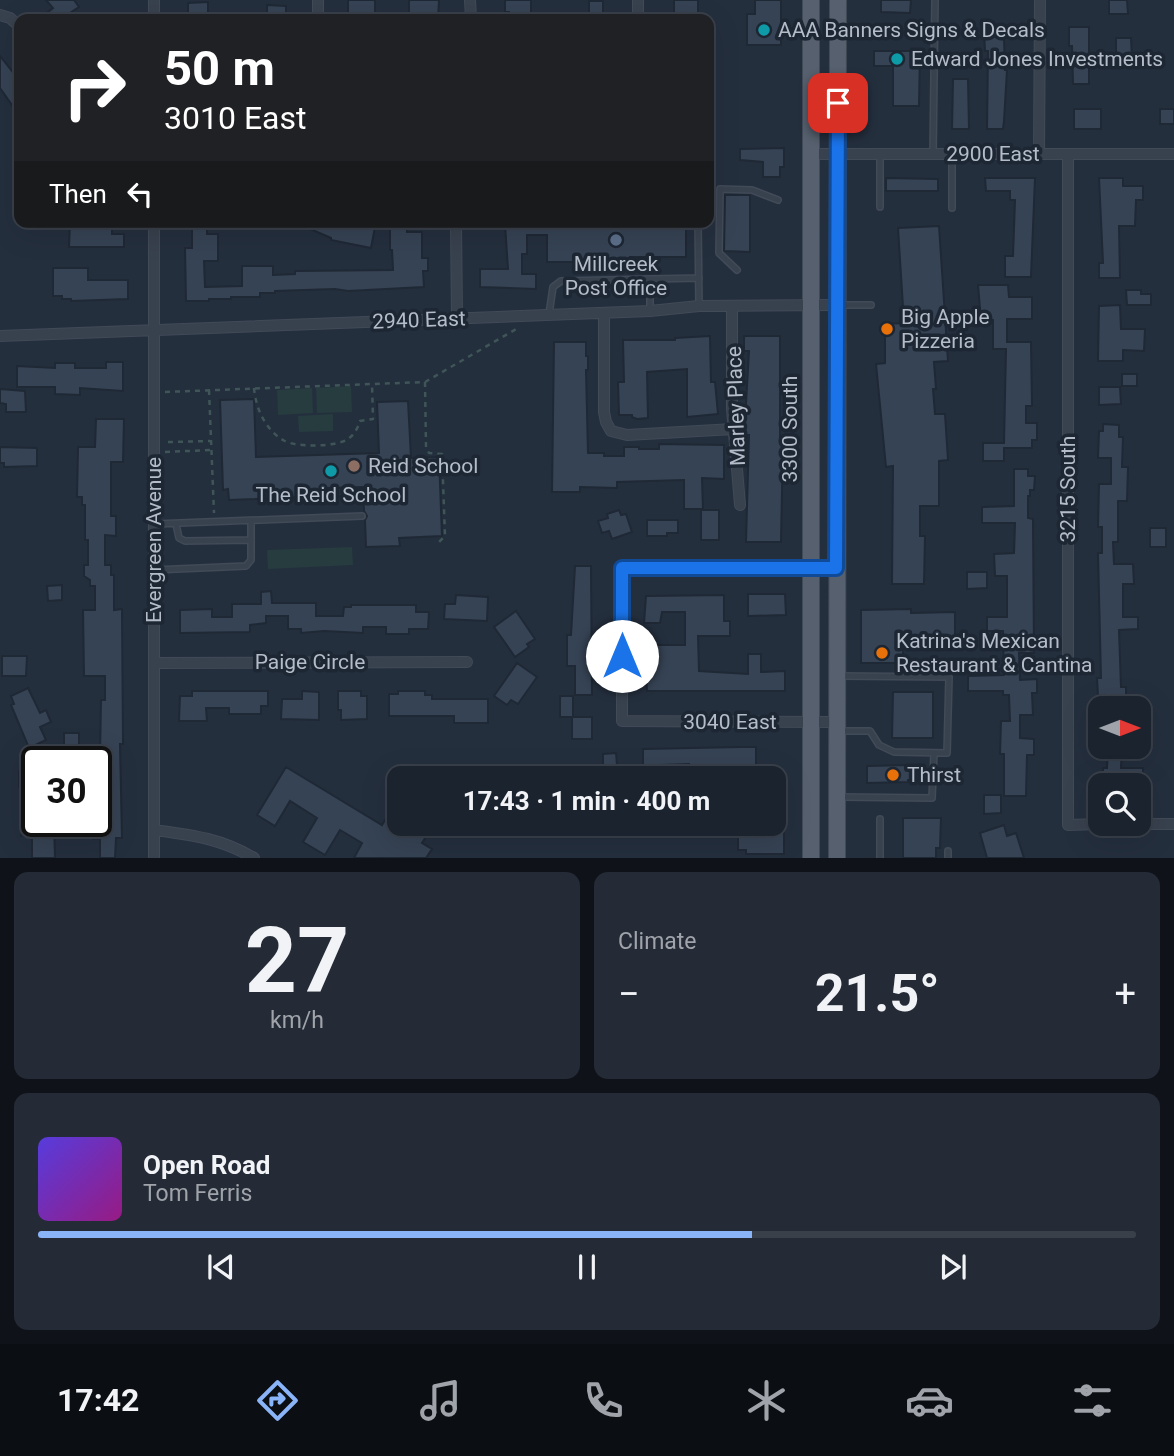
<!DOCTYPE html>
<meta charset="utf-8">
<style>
:root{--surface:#1b232e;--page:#242b36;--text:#f1f3f6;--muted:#a0a4aa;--line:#39404a;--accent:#8ab4f8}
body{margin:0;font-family:Roboto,sans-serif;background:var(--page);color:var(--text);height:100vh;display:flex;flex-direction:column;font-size:26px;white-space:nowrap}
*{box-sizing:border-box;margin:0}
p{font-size:23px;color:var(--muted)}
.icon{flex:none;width:38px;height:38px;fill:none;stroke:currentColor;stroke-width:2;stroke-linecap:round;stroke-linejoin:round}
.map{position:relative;height:858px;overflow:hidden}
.side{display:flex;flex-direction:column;gap:14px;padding:14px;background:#0f1319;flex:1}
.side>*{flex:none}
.top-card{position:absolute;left:14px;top:14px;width:700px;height:214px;border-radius:14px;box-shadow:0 7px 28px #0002,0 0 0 2px var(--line);background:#202124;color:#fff;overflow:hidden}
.needle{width:46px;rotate:90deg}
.fabs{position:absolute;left:1088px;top:696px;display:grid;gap:14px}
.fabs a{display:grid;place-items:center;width:63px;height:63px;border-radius:14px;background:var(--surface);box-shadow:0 7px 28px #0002,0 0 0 2px var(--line);font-size:35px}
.speed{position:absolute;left:21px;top:746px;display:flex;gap:14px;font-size:35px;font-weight:700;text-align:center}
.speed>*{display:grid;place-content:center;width:91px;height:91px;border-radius:50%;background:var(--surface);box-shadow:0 7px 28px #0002,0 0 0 2px var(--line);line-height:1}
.speed .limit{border:4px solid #111;border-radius:10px;background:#fff;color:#111}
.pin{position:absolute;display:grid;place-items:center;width:60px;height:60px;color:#fff;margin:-30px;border-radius:14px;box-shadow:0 4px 10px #0006}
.me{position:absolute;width:77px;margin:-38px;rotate:0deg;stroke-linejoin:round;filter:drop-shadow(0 0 5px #0008)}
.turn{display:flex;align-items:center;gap:24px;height:147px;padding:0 35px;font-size:32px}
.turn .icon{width:91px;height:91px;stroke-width:2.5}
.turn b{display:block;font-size:49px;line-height:60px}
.then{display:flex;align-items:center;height:66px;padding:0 35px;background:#0003;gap:14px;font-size:26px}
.big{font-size:52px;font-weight:700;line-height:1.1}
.side .widget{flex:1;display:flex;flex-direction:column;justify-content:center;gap:10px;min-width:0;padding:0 24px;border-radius:14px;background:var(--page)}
.side .dial{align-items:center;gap:0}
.dial b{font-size:91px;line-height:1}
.song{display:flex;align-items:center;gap:21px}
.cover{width:84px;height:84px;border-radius:10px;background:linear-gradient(135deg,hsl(250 70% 55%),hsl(310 70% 35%))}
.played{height:7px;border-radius:4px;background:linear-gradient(90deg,var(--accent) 65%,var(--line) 65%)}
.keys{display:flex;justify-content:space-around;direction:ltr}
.heat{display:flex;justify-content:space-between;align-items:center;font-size:38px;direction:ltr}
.side .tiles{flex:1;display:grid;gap:14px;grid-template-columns:1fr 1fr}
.widget:last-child{grid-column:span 2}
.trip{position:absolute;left:387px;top:766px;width:399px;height:70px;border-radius:14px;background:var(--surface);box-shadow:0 7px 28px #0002,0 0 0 2px var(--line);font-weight:700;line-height:70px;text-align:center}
.dock{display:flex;height:112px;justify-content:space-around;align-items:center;background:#0b0e12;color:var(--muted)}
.dock .icon{width:49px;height:49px}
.dock .on{color:var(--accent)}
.dock b{font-size:32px;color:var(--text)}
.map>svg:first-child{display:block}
.green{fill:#263c3f}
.building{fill:#364354;stroke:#1f2835;stroke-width:2}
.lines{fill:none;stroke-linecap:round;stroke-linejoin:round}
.service-casing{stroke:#414a57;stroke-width:8}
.minor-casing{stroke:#414a57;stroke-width:12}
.primary-casing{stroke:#414a57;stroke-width:18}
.path{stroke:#3f5557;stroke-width:2.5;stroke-dasharray:5 5;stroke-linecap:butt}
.service{stroke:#38414e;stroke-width:5}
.minor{stroke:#38414e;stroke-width:10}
.primary{stroke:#56606e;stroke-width:16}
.route-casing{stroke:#114b97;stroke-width:18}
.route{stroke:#1a73e8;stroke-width:12}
.culture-dot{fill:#0f9aa8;stroke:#1d2633;stroke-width:2.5}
.service-dot{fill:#5c6f8a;stroke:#1d2633;stroke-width:2.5}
.food-dot{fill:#e8710a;stroke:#1d2633;stroke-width:2.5}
.education-dot{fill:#8d6e63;stroke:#1d2633;stroke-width:2.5}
.labels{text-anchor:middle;stroke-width:7;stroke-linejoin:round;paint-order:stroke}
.poi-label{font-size:21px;fill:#b4bcc9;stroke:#1d2633;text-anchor:start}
.street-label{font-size:21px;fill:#b4bcc9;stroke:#1d2633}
</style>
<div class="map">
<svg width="1174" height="858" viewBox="0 0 1174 858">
<rect width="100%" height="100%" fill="#242f3e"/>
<path class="green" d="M351 386 352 412 317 413 316 388Z
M312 388 313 413 278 415 277 390Z
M333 414V431L299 432 298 416Z
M352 547 353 565 268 569 267 550Z"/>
<path class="building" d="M46 0H74L79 7 70 13 80 19H39L53 8Z
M348 0H375V19H348Z
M409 0H439L438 19H409Z
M505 0H531V19H509V12H505Z
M674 0H698V19H674Z
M755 0H781V45H747V14H755Z
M881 0H911L910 13 881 12Z
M1109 0H1127L1128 14H1109Z
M589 1H603V14H589Z
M208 2V19H188V3Z
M267 5 286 6V19H267Z
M1069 27H1089V84H1073L1072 46H1069Z
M1001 29V38H1004L1005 70H1007L1004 121 1003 129H987L988 51H985L984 30Z
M1116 38H1131L1132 57H1116Z
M874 51H920L919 106H893V66H874Z
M0 56 19 80V115L0 88Z
M953 79H968L969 129H952Z
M1074 109H1101V129H1074Z
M1160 109H1174V124H1160Z
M784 148V167H780V177H763V162L740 160V149Z
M886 178 938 179V191H886Z
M985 178H1035L1031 277H1005V256H1013L1015 200H1010V191H986Z
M1099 178H1123V186H1143V200H1136L1135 226H1119L1120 278H1099V263H1103Z
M725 195H750V252L724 251Z
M70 222H100V228H112V234H124V247H69Z
M192 222H207V234H218V261H204L205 287 242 286V266H273V275L295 274V271L393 270 392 250H390V222H407V232H422V258H428V271H423L424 287 348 291 335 289 275 291V293H260V297H231V299H209V301H186L185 248H192Z
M294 222H329L349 226 350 224 358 226 359 222H376L371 248 331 240V238Z
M547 222H686V257H630V262H547V235H527V254H522V274H536V289L480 287V269H508L505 224H547Z
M939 226 948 361 934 362 936 389H933L935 414H945L948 460 939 461V506H920V536H925L924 584H892L893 466 886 467 876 364 885 363V324L904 323 898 228Z
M53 268H88V280H128V299L71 301V299H62V296H53Z
M978 285H1008L1009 297H1032V319H1007V342H1031L1032 406H1026V423H1037V440H1032V448H1004V461H983V443H1004L1006 349H993V320H981Z
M1126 290H1141V294H1151V305H1127Z
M1120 305 1121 329H1145L1144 351 1123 350V361H1098L1099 306Z
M710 336 711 382H715L718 414 687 417V369L647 372 648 418 637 419 632 417V415H619L618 382H624L623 340H675V338Z
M744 336H780V440H783L781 542H746L749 435H745V421L749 351H744Z
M554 342H586V356H588V370H586L588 453H604V456H624V447H639V449H659V444L724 445V479L702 478 703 509H684V480L617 482V488L580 487V492H552Z
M106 362H123V391L80 388V395L55 394V387H17V366L55 368V363H75V368H106Z
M1122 374H1137V386H1122Z
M1099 387H1120L1121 404 1099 405Z
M0 389 25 391 26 412H6V404L0 403Z
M254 399 256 457 379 453 377 402 408 401 411 458 439 457 442 536 399 538 400 546 366 547 365 520 367 516 364 511 363 487 327 488V496L229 500 228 489 223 490 220 400Z
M96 419H124L123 462H111V516H116V536L105 535V565H111V575H114V610L122 609 123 744H120L122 838H116L115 858H100V839H93V826H102L100 757 101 700H105V676H84L83 610H95V586H90V580L84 576V565H88V540H85V505H82V497H77L78 447H95Z
M1103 424 1119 425V437H1123L1122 467H1128L1127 501H1118V542H1113L1114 564H1133L1134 584H1123V617H1138V629L1119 630 1121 687H1126V709H1105L1104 695 1098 696 1097 678H1101L1098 553H1102V527H1098L1099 484H1111V458H1098L1099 431H1103Z
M0 447 37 448V466L4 467V463H0Z
M1014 469H1028V476H1035L1034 490H1030V496H1028V518L1033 519 1034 653H1019L1020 680 1037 679V693H1032L1033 715H1020V738L1034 739V755H1027L1026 796H1004V754H1000L1001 721H1010L1009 695H1003V691H968V676L1004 675 1003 631H987V617H1007V576H995L994 554 1014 553 1015 523H982V507L1014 506Z
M619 510 621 515 626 514 632 532 612 539 609 531 602 533 598 521 608 518 607 514Z
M701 510H719V540H701Z
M647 520H678V533H667V536H647Z
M1150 528H1166V547H1150Z
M575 566H591L592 695H575V666H567V635H571Z
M967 572H987V588L967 589Z
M62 585V600L48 601 47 586Z
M271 591 272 603H316V616H343L344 607H351V605H416V612H429L428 629H409V634H386V627H363V633L324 631 301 633V629H288V616H266V623L250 625V632L180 633V610L212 609V617H232V604H261V592Z
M748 594H785L786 615 748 616Z
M456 595 488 597 487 621 444 619 445 604H455Z
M724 595V621H730V636H698L699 671 748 674V654H761V672L785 671V691H647L646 672H651V645H685V612H662L660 623H644L646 596Z
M911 609V613L955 612V638L903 639V663H861V610Z
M516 611 535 639 527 644 529 647 515 657 494 627Z
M2 656H27L26 676H2Z
M517 663 537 677 518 704 511 700 507 705 494 696Z
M28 688 40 713 46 710 51 722 40 727 46 740 29 748 11 705 14 704 11 696Z
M192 691H268V706H261V714H229V708H206L207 721H179L180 696H192Z
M302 691 319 692V720L281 719 282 699H302Z
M338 691H361V696H367V719L341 720V710H338Z
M398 691H425V695H432V699H488V723H454V716H389V694H398Z
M893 692H933V738H892Z
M560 696H573V717H592V739H572V717H560Z
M64 733H79V751H64Z
M740 747H756V768L714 767V779H689V764L661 765V768H652V779H585V768H603V754L616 753 617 765H643V749Z
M1108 747H1122L1121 768H1143V786H1103V768H1107Z
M908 765V770H919V780H908V782L867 783V766Z
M286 767 382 825 399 796V824H423L431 829 422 843 432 849 426 858H354L362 843 340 830 325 855 303 842 317 818 290 801 275 826 257 815Z
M19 771H37V787H19Z
M984 795H1001V813L984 814Z
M21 818 54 821 55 858H32V835L21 836Z
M903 818H941L940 848H936V858H903Z
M1004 825 1007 836 1016 833 1024 858H987L980 833Z
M738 827H784V854H746V850H738Z"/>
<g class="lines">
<defs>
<path id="service" d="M933 154 935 0
M952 154V208
M880 207V154
M698 222 699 306
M737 270 719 253 720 189 752 190 778 200
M650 279V311
M840 305H871
M549 314 553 287 561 281 699 278
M155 524 362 516
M176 524 179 538 185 541 251 540
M154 570 246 566 251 560V521
M840 676 949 677 947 753 894 752 879 745 870 731H840
M841 797 932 798 934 753
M880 858V819
M948 858V851"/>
<path id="minor" d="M154 0V19
M470 0 471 19
M0 15 10 18 19 26
M318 19V0
M638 19V0
M811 154H1174
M1039 154 1040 0
M1068 154V825L1101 824
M456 222 457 318
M732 306V409L740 505
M604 313V412L606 422 611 431 627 435 734 429
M0 336 650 311 699 306 837 305
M836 568H622V721L837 722
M154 663 467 662
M1139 824H1174
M154 830C192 835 220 838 254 858
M154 858V222"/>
<path id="primary" d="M811 858V0
M837 858 838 0"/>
</defs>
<use href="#service" class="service-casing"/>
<use href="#minor" class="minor-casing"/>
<use href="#primary" class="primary-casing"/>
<path class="path" d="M425 382 426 447 429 453 442 454 445 536 436 545
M254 388C256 409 265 429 283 440 295 448 336 447 348 439 354 435 358 428 360 421L373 419 372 384
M209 390 214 513
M165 392 425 382 518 328
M168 442 210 441
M165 452 210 450"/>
<use href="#service" class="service"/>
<use href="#minor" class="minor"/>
<use href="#primary" class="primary"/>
</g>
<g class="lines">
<defs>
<path id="route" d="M622 656V568H836L838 103"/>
</defs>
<use href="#route" class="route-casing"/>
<use href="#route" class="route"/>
</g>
<g class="culture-dot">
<circle cx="764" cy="30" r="7"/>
<circle cx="897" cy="59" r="7"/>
<circle cx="331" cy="471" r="7"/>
</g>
<circle class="service-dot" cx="616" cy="240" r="7"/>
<g class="food-dot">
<circle cx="887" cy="329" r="7"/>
<circle cx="882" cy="653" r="7"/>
<circle cx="893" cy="775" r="7"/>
</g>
<circle class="education-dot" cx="354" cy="466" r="7"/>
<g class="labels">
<g class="poi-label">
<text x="778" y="37">AAA Banners Signs &amp; Decals</text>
<text x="911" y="66">Edward Jones Investments</text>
<text x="616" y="271" text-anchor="middle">Millcreek<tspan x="616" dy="24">Post Office</tspan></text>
<text x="901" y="324">Big Apple<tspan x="901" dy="24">Pizzeria</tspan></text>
<text x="368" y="473">Reid School</text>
<text x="331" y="502" text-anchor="middle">The Reid School</text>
<text x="896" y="648">Katrina's Mexican<tspan x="896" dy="24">Restaurant &amp; Cantina</tspan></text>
<text x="907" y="782">Thirst</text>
</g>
<g class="street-label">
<text x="993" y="161">2900 East</text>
<text transform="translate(419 320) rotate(-2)" y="7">2940 East</text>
<text transform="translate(736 406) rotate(-92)" y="7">Marley Place</text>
<text transform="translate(790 429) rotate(-90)" y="7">3300 South</text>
<text transform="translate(1068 489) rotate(-90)" y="7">3215 South</text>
<text transform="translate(154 540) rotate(-90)" y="7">Evergreen Avenue</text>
<text x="310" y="669">Paige Circle</text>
<text x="730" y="729">3040 East</text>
</g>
</g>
</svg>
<div class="fabs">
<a><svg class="needle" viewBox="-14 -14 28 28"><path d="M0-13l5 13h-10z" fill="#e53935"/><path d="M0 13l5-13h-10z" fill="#a0a4aa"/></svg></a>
<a><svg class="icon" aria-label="search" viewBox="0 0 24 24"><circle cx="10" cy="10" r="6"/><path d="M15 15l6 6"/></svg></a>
</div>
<div class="speed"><div class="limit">30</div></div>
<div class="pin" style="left:838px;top:103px;background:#d93025"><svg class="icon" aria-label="arrive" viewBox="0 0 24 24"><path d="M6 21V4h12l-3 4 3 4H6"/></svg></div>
<svg class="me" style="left:622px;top:656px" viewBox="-20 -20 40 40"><circle r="19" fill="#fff"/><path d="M0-13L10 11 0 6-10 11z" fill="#1a73e8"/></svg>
<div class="trip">17:43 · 1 min · 400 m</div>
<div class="top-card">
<div class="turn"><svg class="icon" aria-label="right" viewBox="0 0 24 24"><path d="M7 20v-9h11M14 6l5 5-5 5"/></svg><div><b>50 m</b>3010 East</div></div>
<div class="then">Then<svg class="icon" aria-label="left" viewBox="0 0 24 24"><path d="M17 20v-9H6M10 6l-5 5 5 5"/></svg></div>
</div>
</div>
<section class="side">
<div class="tiles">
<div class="widget dial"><b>27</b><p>km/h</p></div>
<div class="widget"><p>Climate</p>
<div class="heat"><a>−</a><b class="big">21.5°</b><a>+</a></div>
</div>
<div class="widget">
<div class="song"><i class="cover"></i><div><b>Open Road</b><p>Tom Ferris</p></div></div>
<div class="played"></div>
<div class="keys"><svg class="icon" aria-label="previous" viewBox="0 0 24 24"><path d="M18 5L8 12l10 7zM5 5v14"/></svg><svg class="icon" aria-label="pause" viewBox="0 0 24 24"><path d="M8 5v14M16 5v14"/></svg><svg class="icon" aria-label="next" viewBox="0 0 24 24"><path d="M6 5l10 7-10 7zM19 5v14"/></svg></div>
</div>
</div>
</section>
<nav class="dock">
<b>17:42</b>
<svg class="icon on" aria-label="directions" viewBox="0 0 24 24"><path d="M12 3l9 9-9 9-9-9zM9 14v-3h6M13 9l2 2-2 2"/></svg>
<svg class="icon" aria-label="music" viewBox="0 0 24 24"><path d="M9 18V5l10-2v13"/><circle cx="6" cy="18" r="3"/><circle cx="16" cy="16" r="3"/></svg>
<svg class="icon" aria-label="phone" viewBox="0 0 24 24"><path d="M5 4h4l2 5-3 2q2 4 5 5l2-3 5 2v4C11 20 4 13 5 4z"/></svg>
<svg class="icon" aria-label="climate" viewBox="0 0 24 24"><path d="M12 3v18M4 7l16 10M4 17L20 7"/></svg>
<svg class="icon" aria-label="car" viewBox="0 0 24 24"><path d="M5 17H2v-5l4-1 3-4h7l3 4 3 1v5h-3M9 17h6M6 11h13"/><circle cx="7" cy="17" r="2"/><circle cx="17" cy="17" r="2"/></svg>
<svg class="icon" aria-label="filters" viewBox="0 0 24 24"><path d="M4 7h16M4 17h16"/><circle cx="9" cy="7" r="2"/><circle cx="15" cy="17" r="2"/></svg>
</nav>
